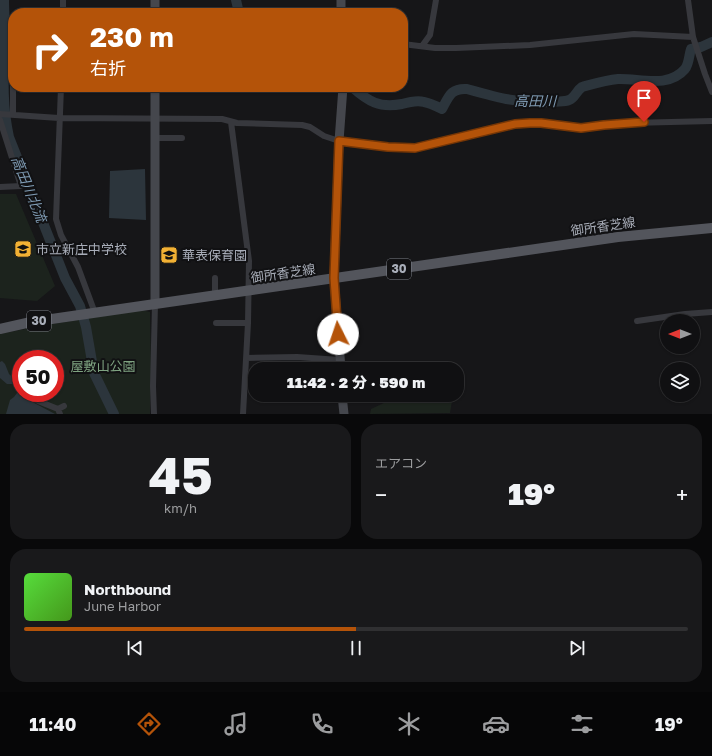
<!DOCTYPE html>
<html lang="ja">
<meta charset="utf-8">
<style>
:root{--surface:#101012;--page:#19191b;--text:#f1f3f6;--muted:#9c9d9f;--line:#303032;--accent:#b45309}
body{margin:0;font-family:"Golos Text","Noto Sans JP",sans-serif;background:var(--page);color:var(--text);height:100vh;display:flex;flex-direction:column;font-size:15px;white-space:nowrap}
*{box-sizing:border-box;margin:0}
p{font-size:13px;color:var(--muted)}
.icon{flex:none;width:22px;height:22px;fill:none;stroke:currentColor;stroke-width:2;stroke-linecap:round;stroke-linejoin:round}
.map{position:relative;height:414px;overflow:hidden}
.details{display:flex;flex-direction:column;gap:10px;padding:10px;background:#09090a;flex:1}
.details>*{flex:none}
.top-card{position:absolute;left:8px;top:8px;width:400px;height:84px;border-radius:16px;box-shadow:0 1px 3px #0004,0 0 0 1px var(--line);background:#b45309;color:#fff;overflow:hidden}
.needle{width:26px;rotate:270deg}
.buttons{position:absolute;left:660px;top:314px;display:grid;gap:8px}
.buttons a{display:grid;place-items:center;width:40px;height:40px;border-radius:50%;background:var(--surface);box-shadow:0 1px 3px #0004,0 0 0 1px var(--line);font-size:20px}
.speed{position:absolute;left:12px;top:350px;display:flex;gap:8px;font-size:20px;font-weight:700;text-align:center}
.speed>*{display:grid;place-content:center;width:52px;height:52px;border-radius:50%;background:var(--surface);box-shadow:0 1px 3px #0004,0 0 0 1px var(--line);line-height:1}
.speed .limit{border:6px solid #d22;background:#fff;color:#111}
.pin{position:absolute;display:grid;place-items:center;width:34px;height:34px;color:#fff;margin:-41px -17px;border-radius:50% 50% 50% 0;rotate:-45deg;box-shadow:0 0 4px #0007}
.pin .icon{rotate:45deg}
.me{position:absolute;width:44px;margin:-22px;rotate:356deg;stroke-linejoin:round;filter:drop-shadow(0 0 3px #0008)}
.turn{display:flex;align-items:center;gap:14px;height:84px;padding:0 16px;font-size:18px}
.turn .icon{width:52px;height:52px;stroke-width:2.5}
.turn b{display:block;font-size:28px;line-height:34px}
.big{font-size:30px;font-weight:800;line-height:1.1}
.details .card{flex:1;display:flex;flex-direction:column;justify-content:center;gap:6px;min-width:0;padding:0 14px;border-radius:16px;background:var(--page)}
.details .dial{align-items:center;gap:0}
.dial b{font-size:52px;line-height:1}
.song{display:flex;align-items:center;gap:12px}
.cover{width:48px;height:48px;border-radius:6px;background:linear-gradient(135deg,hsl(110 70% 55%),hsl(100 70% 35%))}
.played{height:4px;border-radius:2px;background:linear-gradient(90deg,var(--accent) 50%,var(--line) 50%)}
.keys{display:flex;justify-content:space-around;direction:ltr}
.heat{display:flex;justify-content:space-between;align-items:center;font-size:22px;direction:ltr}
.details .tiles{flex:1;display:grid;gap:10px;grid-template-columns:1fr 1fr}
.card:last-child{grid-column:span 2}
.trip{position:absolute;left:248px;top:362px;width:216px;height:40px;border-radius:16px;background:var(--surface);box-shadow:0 1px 3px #0004,0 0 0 1px var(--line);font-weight:800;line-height:40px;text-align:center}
.dock{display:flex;height:64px;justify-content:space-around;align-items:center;background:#060607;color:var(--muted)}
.dock .icon{width:28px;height:28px}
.dock .selected{color:var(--accent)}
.dock b{font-size:18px;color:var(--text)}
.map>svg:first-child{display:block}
.green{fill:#1c231d;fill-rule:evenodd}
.water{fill:#2c353c}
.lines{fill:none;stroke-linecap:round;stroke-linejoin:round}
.river{stroke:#2c353c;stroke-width:10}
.street{stroke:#37383d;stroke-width:6}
.secondary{stroke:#45474d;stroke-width:9}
.primary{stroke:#53555c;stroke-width:10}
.route-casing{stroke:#753606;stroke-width:10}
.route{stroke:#b45309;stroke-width:7}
.labels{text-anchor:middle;stroke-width:4;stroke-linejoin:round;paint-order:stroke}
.shield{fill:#111113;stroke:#7b7e86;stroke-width:1}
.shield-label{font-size:12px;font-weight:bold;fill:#a8adb8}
.street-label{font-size:13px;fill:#a8adb8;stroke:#111113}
.poi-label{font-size:13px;fill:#a8adb8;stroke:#111113;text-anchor:start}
.park-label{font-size:13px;fill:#7fa381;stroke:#111113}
.water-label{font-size:14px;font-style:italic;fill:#7f9bb3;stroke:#111113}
</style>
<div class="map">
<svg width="712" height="414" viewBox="0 0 712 414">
<rect width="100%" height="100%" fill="#161618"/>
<path class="green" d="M0 194H16L55 286 37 301 0 298Z
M142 310 150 312 151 372 150 414H0V334L40 326ZM21 359H55V393H21Z
M401 395H450L452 401 450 413 370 414 371 409Z"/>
<path class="water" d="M145 169 146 220 109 218 110 171Z
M2 361 5 364 9 374 21 385V393H22L23 397 55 414H6L10 400 14 397 17 393 16 387 14 384H7L0 378V362Z"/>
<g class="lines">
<path class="river" d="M4 0C4 11 5 23 5 34 4 71 1 101 9 137L65 278 80 306 86 327 94 373 114 414
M236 0 239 13
M352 87C369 102 379 108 402 104 409 102 417 100 424 102 430 103 436 106 442 109 449 96 451 88 467 89 499 98 520 104 553 102 558 101 564 102 569 100 575 98 576 91 582 87 593 84 606 80 618 79 639 78 668 89 685 69 689 64 689 55 691 49L701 47 712 42"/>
<path class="street" d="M688 0 693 37 705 74 712 92
M63 13V0
M403 44 435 48H456L530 45 634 34 693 37
M422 46 430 35 436 0
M61 87 56 219 61 235 78 267 95 313
M0 114 59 118 222 119 237 123 302 125 310 127 324 136 339 141 403 148 429 145 515 124 530 123H541L581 128 630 123 712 121
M13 115V84
M0 120 21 186 0 187
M231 122 249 261 248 323 243 414
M155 138H182
M215 295V278
M637 321 685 314 712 312
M216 323H248
M246 358 297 357 340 360
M34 393 38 401 58 409
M60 414 58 409 64 406
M154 414 153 386 155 304"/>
<path class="secondary" d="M341 0V13
M155 13V0
M155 304V87
M341 369 334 278 339 141 343 87
M342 395 344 414"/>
<path class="primary" d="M0 329 31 322 618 237 712 228"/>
</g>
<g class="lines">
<defs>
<path id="route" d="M338 334 334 278 339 141 388 147 415 148 515 124 530 123H541L581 128 604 125 644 122"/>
</defs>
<use href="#route" class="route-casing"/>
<use href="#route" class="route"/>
</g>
<defs>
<symbol id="school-square" viewBox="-11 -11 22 22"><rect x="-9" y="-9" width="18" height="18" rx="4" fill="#f2b134" stroke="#111113"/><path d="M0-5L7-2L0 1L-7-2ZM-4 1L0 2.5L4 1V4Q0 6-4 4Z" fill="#111"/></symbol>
</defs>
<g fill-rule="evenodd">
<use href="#school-square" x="13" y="239" width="20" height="20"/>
<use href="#school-square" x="159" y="245" width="20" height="20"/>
</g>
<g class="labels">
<g class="shield">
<rect x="387" y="259" width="24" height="20" rx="3"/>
<rect x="27" y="311" width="24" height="20" rx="3"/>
</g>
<g class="shield-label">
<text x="399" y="273">30</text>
<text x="39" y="325">30</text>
</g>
<g class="street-label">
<text transform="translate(603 226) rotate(-8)" y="5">御所香芝線</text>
<text transform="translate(283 273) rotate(-8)" y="5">御所香芝線</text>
</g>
<g class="poi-label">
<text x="36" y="254">市立新庄中学校</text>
<text x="182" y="260">華表保育園</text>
</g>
<g class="park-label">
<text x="103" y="371">屋敷山公園</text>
</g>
<g class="water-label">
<text transform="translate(535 101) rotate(1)" y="5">高田川</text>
<text transform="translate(29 189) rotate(68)" y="5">高田川北流</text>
</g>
</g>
</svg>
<div class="buttons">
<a><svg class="needle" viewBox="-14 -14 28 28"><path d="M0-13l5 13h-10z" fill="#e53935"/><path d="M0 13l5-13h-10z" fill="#9c9d9f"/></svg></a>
<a><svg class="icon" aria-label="layers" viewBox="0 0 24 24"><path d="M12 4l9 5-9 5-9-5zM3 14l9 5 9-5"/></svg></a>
</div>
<div class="speed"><div class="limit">50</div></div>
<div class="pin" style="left:644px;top:122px;background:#d93025"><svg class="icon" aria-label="arrive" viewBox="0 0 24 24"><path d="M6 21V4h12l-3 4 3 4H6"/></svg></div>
<svg class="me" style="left:338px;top:334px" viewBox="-20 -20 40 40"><circle r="19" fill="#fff"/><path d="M0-13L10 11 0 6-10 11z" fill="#b45309"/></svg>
<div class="trip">11:42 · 2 分 · 590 m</div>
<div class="top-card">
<div class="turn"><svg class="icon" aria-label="right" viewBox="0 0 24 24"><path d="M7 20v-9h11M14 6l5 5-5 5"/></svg><div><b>230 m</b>右折</div></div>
</div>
</div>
<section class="details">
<div class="tiles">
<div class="card dial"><b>45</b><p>km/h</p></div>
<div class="card"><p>エアコン</p>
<div class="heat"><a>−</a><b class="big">19°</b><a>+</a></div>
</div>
<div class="card">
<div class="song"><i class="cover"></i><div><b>Northbound</b><p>June Harbor</p></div></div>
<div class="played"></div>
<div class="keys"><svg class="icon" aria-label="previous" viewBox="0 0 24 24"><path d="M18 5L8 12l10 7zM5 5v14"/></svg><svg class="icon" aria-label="pause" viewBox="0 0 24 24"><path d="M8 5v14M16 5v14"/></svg><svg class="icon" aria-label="next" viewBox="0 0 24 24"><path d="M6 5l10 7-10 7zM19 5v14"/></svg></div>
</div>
</div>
</section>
<nav class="dock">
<b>11:40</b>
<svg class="icon selected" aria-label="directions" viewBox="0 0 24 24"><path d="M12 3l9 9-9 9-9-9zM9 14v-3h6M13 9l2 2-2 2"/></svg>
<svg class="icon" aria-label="music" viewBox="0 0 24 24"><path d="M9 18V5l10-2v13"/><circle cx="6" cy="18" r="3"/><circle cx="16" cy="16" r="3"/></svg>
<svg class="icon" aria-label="phone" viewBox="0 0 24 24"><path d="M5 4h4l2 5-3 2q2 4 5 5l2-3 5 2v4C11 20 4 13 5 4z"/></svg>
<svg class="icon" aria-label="climate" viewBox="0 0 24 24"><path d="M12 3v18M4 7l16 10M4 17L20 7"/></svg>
<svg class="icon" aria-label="car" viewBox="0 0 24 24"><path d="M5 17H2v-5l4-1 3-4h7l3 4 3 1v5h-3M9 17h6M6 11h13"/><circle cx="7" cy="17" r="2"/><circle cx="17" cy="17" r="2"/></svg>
<svg class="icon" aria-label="filters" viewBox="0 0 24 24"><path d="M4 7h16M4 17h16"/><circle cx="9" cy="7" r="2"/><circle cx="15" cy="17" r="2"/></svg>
<b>19°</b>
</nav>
